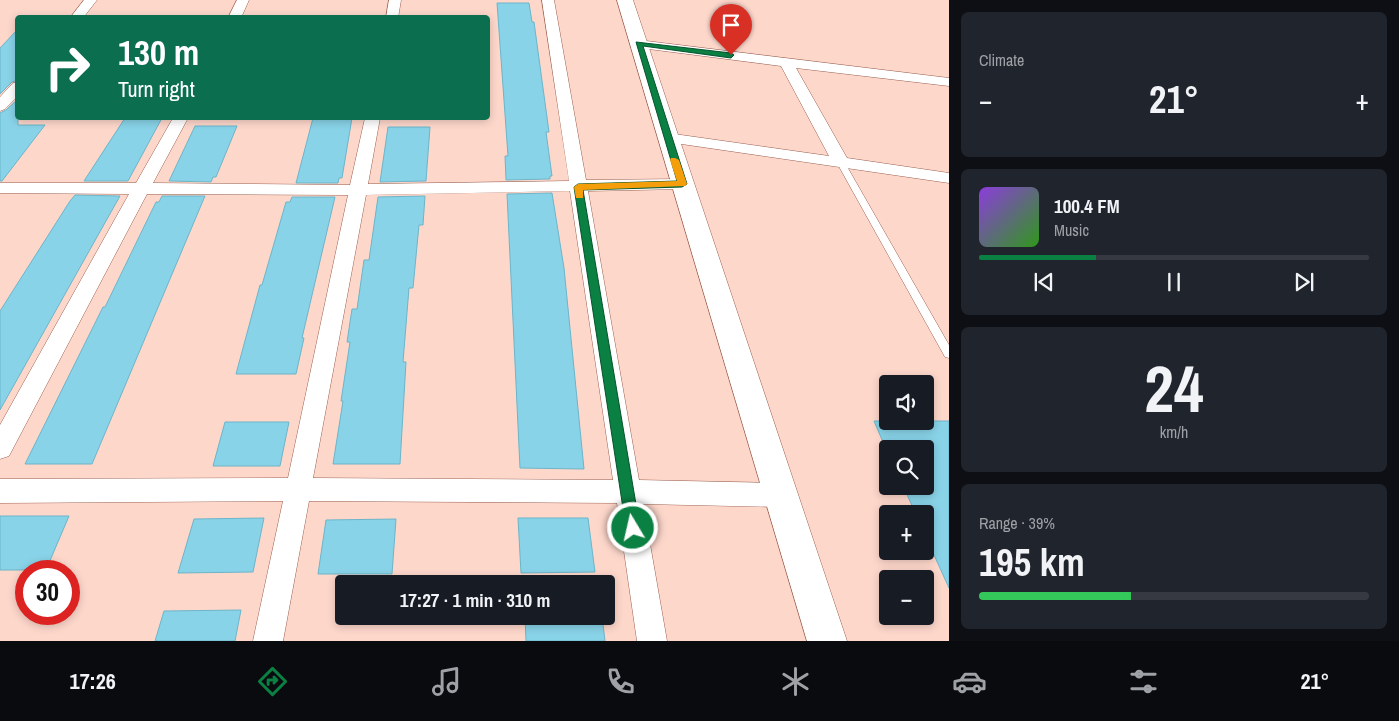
<!DOCTYPE html>
<meta charset="utf-8">
<style>
:root{--surface:#171b24;--page:#20242c;--text:#f1f3f6;--muted:#9ea1a6;--line:#363941;--accent:#0b8043}
body{margin:0;font-family:"Archivo Narrow",sans-serif;background:var(--page);color:var(--text);height:100vh;display:flex;flex-direction:column;font-size:19px;white-space:nowrap}
*{box-sizing:border-box;margin:0}
p{font-size:16px;color:var(--muted)}
.icon{flex:none;width:28px;height:28px;fill:none;stroke:currentColor;stroke-width:2;stroke-linecap:round;stroke-linejoin:round}
.map{position:relative;flex:1;overflow:hidden}
.details{display:flex;flex-direction:column;gap:12px;padding:12px;background:#0d0f14;width:450px}
.details>*{flex:none}
.hud{position:absolute;left:15px;top:15px;width:475px;height:105px;border-radius:5px;box-shadow:0 2px 8px #0003;background:#0b6e4f;color:#fff;overflow:hidden}
.tools{position:absolute;left:879px;top:375px;display:grid;gap:10px}
.tools a{display:grid;place-items:center;width:55px;height:55px;border-radius:5px;background:var(--surface);box-shadow:0 2px 8px #0003;font-size:25px}
.speed{position:absolute;left:15px;top:560px;display:flex;gap:10px;font-size:25px;font-weight:700;text-align:center}
.speed>*{display:grid;place-content:center;width:65px;height:65px;border-radius:50%;background:var(--surface);box-shadow:0 2px 8px #0003;line-height:1}
.speed .limit{border:8px solid #d22;background:#fff;color:#111}
.pin{position:absolute;display:grid;place-items:center;width:42px;height:42px;color:#fff;margin:-51px -21px;border-radius:50% 50% 50% 0;rotate:-45deg;box-shadow:0 0 5px #0007}
.pin .icon{rotate:45deg}
.me{position:absolute;width:55px;margin:-28px;rotate:351deg;stroke-linejoin:round;filter:drop-shadow(0 0 4px #0008)}
.turn{display:flex;align-items:center;gap:18px;height:105px;padding:0 20px;font-size:22px}
.turn .icon{width:65px;height:65px;stroke-width:2.5}
.turn b{display:block;font-size:35px;line-height:42px}
.big{font-size:38px;font-weight:700;line-height:1.1}
.details .card{flex:1;display:flex;flex-direction:column;justify-content:center;gap:8px;min-width:0;padding:0 18px;border-radius:8px;background:var(--page)}
.details .dial{align-items:center;gap:0}
.dial b{font-size:65px;line-height:1}
.song{display:flex;align-items:center;gap:15px}
.cover{width:60px;height:60px;border-radius:8px;background:linear-gradient(135deg,hsl(270 70% 55%),hsl(110 70% 35%))}
.played{height:5px;border-radius:2px;background:linear-gradient(90deg,var(--accent) 30%,var(--line) 30%)}
.keys{display:flex;justify-content:space-around;direction:ltr}
.heat{display:flex;justify-content:space-between;align-items:center;font-size:28px;direction:ltr}
.charge{height:8px;border-radius:4px;background:linear-gradient(90deg,#34c759 39%,var(--line) 0)}
.trip{position:absolute;left:335px;top:575px;width:280px;height:50px;border-radius:5px;background:var(--surface);box-shadow:0 2px 8px #0003;font-weight:700;line-height:50px;text-align:center}
.menu{display:flex;height:80px;justify-content:space-around;align-items:center;background:#090b0e;color:var(--muted)}
.menu .icon{width:35px;height:35px}
.menu .on{color:var(--accent)}
.menu b{font-size:22px;color:var(--text)}
main{display:flex;flex:1;min-height:0}
.map>svg:first-child{display:block}
.building{fill:#89d3e8;stroke:#6cb5c9}
.lines{fill:none;stroke-linecap:round;stroke-linejoin:round}
.lane-casing{stroke:#99604f;stroke-width:1}
.street-casing{stroke:#99604f;stroke-width:1}
.secondary-casing{stroke:#99604f;stroke-width:1}
.lane{fill:#fff;fill-rule:evenodd}
.street{fill:#fff;fill-rule:evenodd}
.secondary{fill:#fff;fill-rule:evenodd}
.route{fill:#0b8043;stroke:#07532c}
.slow{fill:#f59e0b}
</style>
<main>
<div class="map">
<svg width="949" height="641" viewBox="0 0 949 641">
<rect width="100%" height="100%" fill="#fed7cb"/>
<path class="building" d="M497 3H529L532 22H534L549 132H546L552 176H550V179L506 180 505 156H508Z
M18 29V80L12 82 0 94V48Z
M18 99V125H45L2 181H0V113L6 110Z
M125 118H162L128 181H84Z
M313 118H352L342 178H339L338 183H296Z
M195 126H237L216 177H213L211 182 169 181Z
M388 127H430L426 181 380 182Z
M552 193 564 268 584 469 520 468 507 194Z
M75 195 120 196 0 410V311L70 201Z
M162 196H205L92 464H25L103 307H105L156 202H159Z
M425 196 423 225H419L413 288H409L403 362H406L400 464H333L343 401H341L350 342H347L352 309H357L364 260H369L378 197Z
M292 197H335L302 338H304L296 374H236L260 285H262L286 202H290Z
M874 421H949V588L925 535V514H916L903 486H925V449H886Z
M225 422H289L280 466H213Z
M0 516H69L46 570H0Z
M264 518 253 572 178 573 194 519Z
M518 518H588L595 572 521 573Z
M396 519 392 574H318L326 520Z
M241 610 235 641H155L164 611Z
M525 616H602L605 641H526Z"/>
<g class="lines">
<defs>
<path id="lane" d="M838 161H841L845 163 949 345V358L945 357 837 163Z"/>
<path id="street" d="M84 0H97L83 18H70Z
M237 0H249L241 18H228Z
M389 0H401L398 18H386Z
M542 0H554L586 180 682 179 688 180 691 184 688 188 682 189 588 191 639 480 780 483 789 487 793 495 789 503 780 507 643 504 667 641H637L617 503 309 501 283 641H253L283 501 0 503V479L288 478 348 195 147 194 9 456 0 459V425L129 194 0 193V183H136L173 118H188L153 183 350 185 365 118H380L368 184 569 181ZM570 191 613 480 313 478 366 195Z
M638 40 949 78V86L796 68 847 158 949 173V183L661 141 659 138 661 135 667 133 829 156 781 66 633 47 631 44Z
M18 82V96L5 109 0 111V97L13 83Z"/>
<path id="secondary" d="M617 0H633L847 641H807Z"/>
</defs>
<use href="#lane" class="lane-casing"/>
<use href="#street" class="street-casing"/>
<use href="#secondary" class="secondary-casing"/>
<use href="#lane" class="lane"/>
<use href="#street" class="street"/>
<use href="#secondary" class="secondary"/>
</g>
<path class="route" d="M636 42 731 53 734 55 731 58 643 46 687 184 682 187 583 190 640 528 638 533 633 535 628 533 626 528 574 187 578 184 677 181Z"/>
<path class="slow" d="M671 158H675L679 160 687 184 685 186 583 190V198H576L574 187 578 184 677 181 670 160Z"/>
</svg>
<div class="tools">
<a><svg class="icon" aria-label="sound" viewBox="0 0 24 24"><path d="M4 9h4l5-4v14l-5-4H4zM17 9q2 3 0 6"/></svg></a>
<a><svg class="icon" aria-label="search" viewBox="0 0 24 24"><circle cx="10" cy="10" r="6"/><path d="M15 15l6 6"/></svg></a>
<a>+</a>
<a>−</a>
</div>
<div class="speed"><div class="limit">30</div></div>
<div class="pin" style="left:731px;top:55px;background:#d93025"><svg class="icon" aria-label="arrive" viewBox="0 0 24 24"><path d="M6 21V4h12l-3 4 3 4H6"/></svg></div>
<svg class="me" style="left:633px;top:528px" viewBox="-20 -20 40 40"><circle r="17" fill="#0b8043" stroke="#fff" stroke-width="3"/><path d="M0-11L8 9 0 5-8 9z" fill="#fff"/></svg>
<div class="trip">17:27 · 1 min · 310 m</div>
<div class="hud">
<div class="turn"><svg class="icon" aria-label="right" viewBox="0 0 24 24"><path d="M7 20v-9h11M14 6l5 5-5 5"/></svg><div><b>130 m</b>Turn right</div></div>
</div>
</div>
<section class="details">
<div class="card"><p>Climate</p>
<div class="heat"><a>−</a><b class="big">21°</b><a>+</a></div>
</div>
<div class="card">
<div class="song"><i class="cover"></i><div><b>100.4 FM</b><p>Music</p></div></div>
<div class="played"></div>
<div class="keys"><svg class="icon" aria-label="previous" viewBox="0 0 24 24"><path d="M18 5L8 12l10 7zM5 5v14"/></svg><svg class="icon" aria-label="pause" viewBox="0 0 24 24"><path d="M8 5v14M16 5v14"/></svg><svg class="icon" aria-label="next" viewBox="0 0 24 24"><path d="M6 5l10 7-10 7zM19 5v14"/></svg></div>
</div>
<div class="card dial"><b>24</b><p>km/h</p></div>
<div class="card"><p>Range · 39%</p><b class="big">195 km</b><div class="charge"></div></div>
</section>
</main>
<nav class="menu">
<b>17:26</b>
<svg class="icon on" aria-label="directions" viewBox="0 0 24 24"><path d="M12 3l9 9-9 9-9-9zM9 14v-3h6M13 9l2 2-2 2"/></svg>
<svg class="icon" aria-label="music" viewBox="0 0 24 24"><path d="M9 18V5l10-2v13"/><circle cx="6" cy="18" r="3"/><circle cx="16" cy="16" r="3"/></svg>
<svg class="icon" aria-label="phone" viewBox="0 0 24 24"><path d="M5 4h4l2 5-3 2q2 4 5 5l2-3 5 2v4C11 20 4 13 5 4z"/></svg>
<svg class="icon" aria-label="climate" viewBox="0 0 24 24"><path d="M12 3v18M4 7l16 10M4 17L20 7"/></svg>
<svg class="icon" aria-label="car" viewBox="0 0 24 24"><path d="M5 17H2v-5l4-1 3-4h7l3 4 3 1v5h-3M9 17h6M6 11h13"/><circle cx="7" cy="17" r="2"/><circle cx="17" cy="17" r="2"/></svg>
<svg class="icon" aria-label="filters" viewBox="0 0 24 24"><path d="M4 7h16M4 17h16"/><circle cx="9" cy="7" r="2"/><circle cx="15" cy="17" r="2"/></svg>
<b>21°</b>
</nav>
